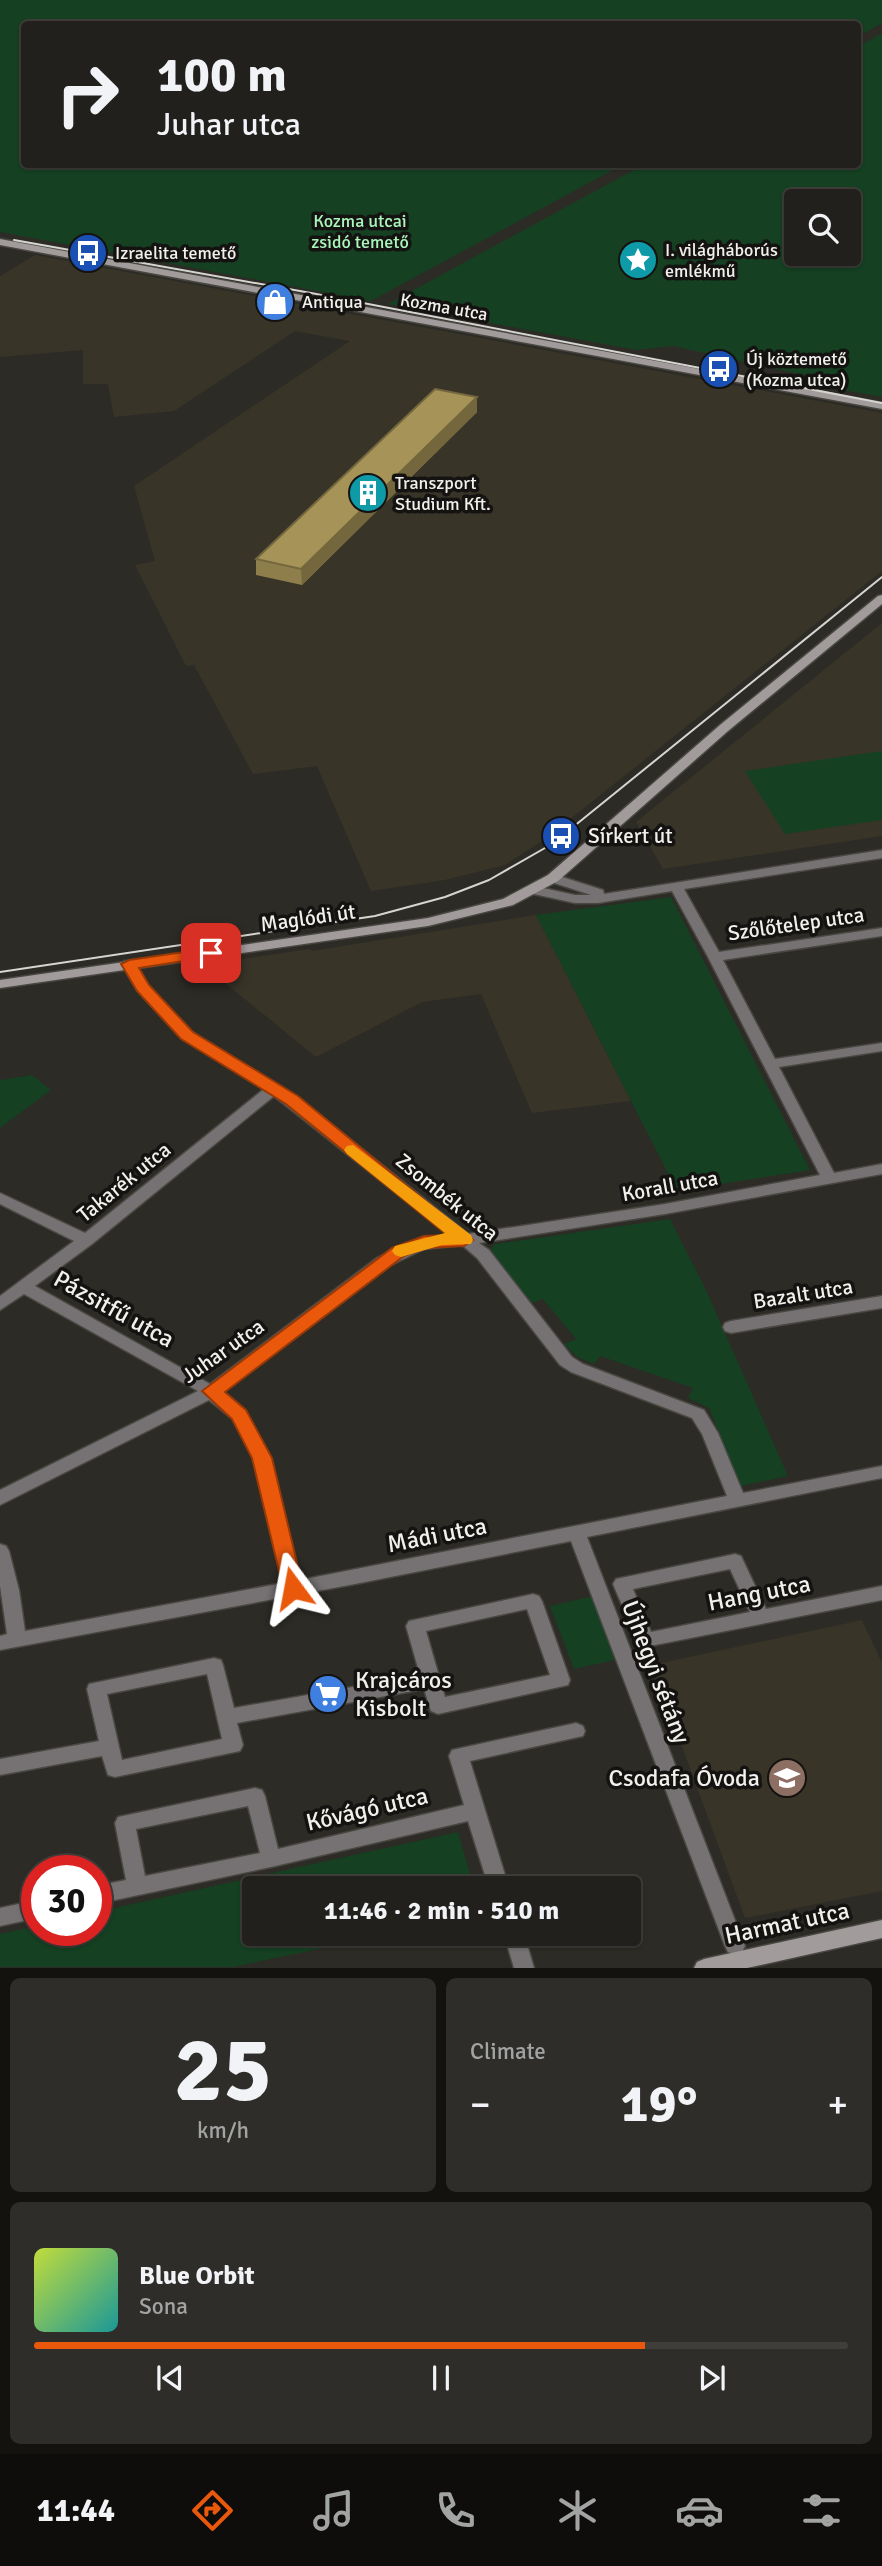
<!DOCTYPE html>
<meta charset="utf-8">
<style>
:root{--surface:#22201c;--page:#2e2d29;--text:#f1f3f6;--muted:#a2a3a3;--line:#3f3e3b;--accent:#ea580c}
body{margin:0;font-family:Signika,sans-serif;background:var(--page);color:var(--text);height:100vh;display:flex;flex-direction:column;font-size:26px;white-space:nowrap}
*{box-sizing:border-box;margin:0}
p{font-size:23px;color:var(--muted)}
.icon{flex:none;width:38px;height:38px;fill:none;stroke:currentColor;stroke-width:2;stroke-linecap:round;stroke-linejoin:round}
.map{position:relative;height:1968px;overflow:hidden}
.sheet{display:flex;flex-direction:column;gap:10px;padding:10px;background:#13120f;flex:1}
.sheet>*{flex:none}
.top-card{position:absolute;left:21px;top:21px;width:840px;height:147px;border-radius:7px;box-shadow:0 2px 5px #0004,0 0 0 2px var(--line);background:#22201c;color:var(--text);overflow:hidden}
.controls{position:absolute;left:784px;top:189px;display:grid;gap:14px}
.controls a{display:grid;place-items:center;width:77px;height:77px;border-radius:7px;background:var(--surface);box-shadow:0 2px 5px #0004,0 0 0 2px var(--line);font-size:35px}
.speed{position:absolute;left:21px;top:1855px;display:flex;gap:14px;font-size:35px;font-weight:700;text-align:center}
.speed>*{display:grid;place-content:center;width:91px;height:91px;border-radius:50%;background:var(--surface);box-shadow:0 2px 5px #0004,0 0 0 2px var(--line);line-height:1}
.speed .limit{border:10px solid #d22;background:#fff;color:#111}
.pin{position:absolute;display:grid;place-items:center;width:60px;height:60px;color:#fff;margin:-30px;border-radius:14px;box-shadow:0 4px 10px #0006}
.me{position:absolute;width:77px;margin:-38px;rotate:347deg;stroke-linejoin:round;filter:drop-shadow(0 0 5px #0008)}
.turn{display:flex;align-items:center;gap:24px;height:147px;padding:0 21px;font-size:32px}
.turn .icon{width:91px;height:91px;stroke-width:2.5}
.turn b{display:block;font-size:49px;line-height:60px}
.big{font-size:52px;font-weight:700;line-height:1.1}
.sheet .tile{flex:1;display:flex;flex-direction:column;justify-content:center;gap:10px;min-width:0;padding:0 24px;border-radius:10px;background:var(--page)}
.sheet .dial{align-items:center;gap:0}
.dial b{font-size:91px;line-height:1}
.song{display:flex;align-items:center;gap:21px}
.cover{width:84px;height:84px;border-radius:10px;background:linear-gradient(135deg,hsl(70 70% 55%),hsl(180 70% 35%))}
.played{height:7px;border-radius:4px;background:linear-gradient(90deg,var(--accent) 75%,var(--line) 75%)}
.keys{display:flex;justify-content:space-around;direction:ltr}
.heat{display:flex;justify-content:space-between;align-items:center;font-size:38px;direction:ltr}
.sheet .tiles{flex:1;display:grid;gap:10px;grid-template-columns:1fr 1fr}
.tile:last-child{grid-column:span 2}
.trip{position:absolute;left:242px;top:1876px;width:399px;height:70px;border-radius:7px;background:var(--surface);box-shadow:0 2px 5px #0004,0 0 0 2px var(--line);font-weight:700;line-height:70px;text-align:center}
.tab-bar{display:flex;height:112px;justify-content:space-around;align-items:center;background:#0e0d0b;color:var(--muted)}
.tab-bar .icon{width:49px;height:49px}
.tab-bar .current{color:var(--accent)}
.tab-bar b{font-size:32px;color:var(--text)}
.map>svg:first-child{display:block}
.built{fill:#383428}
.green{fill:#154022;fill-rule:evenodd}
.lines{fill:none;stroke-linecap:round;stroke-linejoin:round}
.street-casing{stroke:#484741;stroke-width:3}
.secondary-casing{stroke:#484741;stroke-width:3}
.street{fill:#767273;fill-rule:evenodd}
.secondary{fill:#a19b9c;fill-rule:evenodd}
.tram{stroke:#d6d5d1;stroke-width:2}
.wall{fill:#8e7e4b}
.shaded-wall{fill:#74673d}
.building{fill:#a59357;stroke:#74673d;stroke-width:2}
.route{fill:#ea580c;stroke:#983908;stroke-width:2}
.slow{fill:#f59e0b}
.labels{text-anchor:middle;stroke-width:7;stroke-linejoin:round;paint-order:stroke}
.far-park-label{font-size:18px;fill:#a9f6ba;stroke:#141311}
.far-poi-label{font-size:18px;fill:#f1f0ec;stroke:#141311;text-anchor:start}
.far-street-label{font-size:18px;fill:#f1f0ec;stroke:#141311}
.poi-label{font-size:21px;fill:#f1f0ec;stroke:#141311;text-anchor:start}
.street-label{font-size:21px;fill:#f1f0ec;stroke:#141311}
.near-street-label{font-size:24px;fill:#f1f0ec;stroke:#141311}
.near-poi-label{font-size:24px;fill:#f1f0ec;stroke:#141311;text-anchor:start}
</style>
<div class="map">
<svg width="882" height="1968" viewBox="0 0 882 1968">
<rect width="100%" height="100%" fill="#2d2b25"/>
<path class="built" d="M35 255 882 413V571L545 839 505 865 445 880 371 891 317 766 253 774 194 665 186 666 135 565 155 561 134 486 350 341 295 331 174 411 114 417 108 384H83V350L0 357V276Z
M882 623V836L663 869 636 822Z
M536 915 631 1101 532 1113 481 994 422 1002 316 1057 203 965 310 949 312 951Z
M862 1620 882 1663V1891L745 1918 652 1665Z"/>
<path class="green" d="M0 0H882V23L858 37V24H24V164L622 165 371 301 0 232Z
M882 33V397L826 387 830 381 673 346 636 350 388 304 643 165 858 164V47ZM796 201H849V254H796Z
M882 751V820L785 834 745 771Z
M671 897 810 1170 677 1191 536 915Z
M32 1075 51 1090 0 1128V1080Z
M670 1219 706 1290 788 1476 741 1486 709 1408 688 1398 693 1388 600 1356 594 1364 577 1357 564 1344 576 1339 543 1299 531 1303 490 1250 495 1244Z
M594 1596 619 1659 574 1669 550 1606Z
M458 1832 474 1888H254V1934H391L233 1967H0V1934L37 1926V1930H96V1912Z"/>
<g class="lines">
<defs>
<path id="street" d="M882 850V858L684 889 719 952 882 928V936L723 960 775 1059 882 1043V1051L779 1067 834 1173 882 1164V1174L665 1214 479 1243 489 1250 572 1357 583 1364 704 1410 718 1433 743 1493 882 1466V1478L587 1537 745 1946 742 1952 735 1955 728 1952 725 1946 571 1541 355 1584 0 1650V1636L7 1634 0 1586V1544L6 1546 9 1551 19 1590 25 1631 283 1583 253 1458 233 1419 209 1400 0 1505V1490L198 1391 24 1294 0 1310V1296L74 1241 0 1204V1193L85 1233 264 1089 182 1038 137 990 122 964 124 961H134L148 985 192 1032 297 1097 468 1234 665 1204 820 1175 708 957 672 891 598 903H575L529 893 527 890 529 887 534 886 575 895H591L548 881 546 878 548 875 553 874 603 890 604 894ZM274 1096 449 1235 406 1244 377 1258 210 1384 35 1286 92 1244ZM462 1245 477 1258 560 1365 571 1372 692 1418 702 1434 727 1496 300 1580 271 1458 245 1411 222 1392 389 1266 424 1249Z
M882 1296V1308L731 1333 725 1331 723 1327 725 1323 731 1321Z
M735 1554 741 1556 766 1609 882 1586V1600L645 1647 639 1645 613 1584 616 1579ZM730 1569 750 1612 651 1632 633 1589Z
M533 1594 539 1596 542 1601 570 1680 568 1685 438 1714 431 1711 424 1689 237 1723 243 1745 240 1751 115 1777 108 1775 102 1756 0 1775V1759L99 1741 87 1689 89 1684 214 1658 221 1660 223 1665 234 1708 420 1675 406 1626 409 1621ZM527 1609 550 1675 445 1697 426 1631ZM207 1674 222 1739 122 1760 107 1694Z
M576 1723 583 1726 585 1731 583 1736 470 1761 509 1888H489L468 1821 271 1867 96 1904V1886L126 1880 115 1823 118 1817 255 1788 262 1790 265 1796 278 1849 464 1805 449 1756 452 1750ZM248 1806 260 1853 145 1876 136 1829Z
M37 1900V1918L0 1926V1908Z
M504 1934H524L534 1968H514Z"/>
<path id="secondary" d="M0 239 882 403V409L0 245Z
M882 595V604L728 731 558 881 513 905 428 926 0 988V980L428 918 503 899 548 875 720 725 878 596Z
M882 1920V1938L747 1968H694L697 1962 704 1959Z"/>
</defs>
<use href="#street" class="street-casing"/>
<use href="#secondary" class="secondary-casing"/>
<use href="#street" class="street"/>
<use href="#secondary" class="secondary"/>
<path class="tram" d="M14 240 311 293 882 403
M0 972 375 916 445 897 489 880 552 844 882 577"/>
</g>
<path class="wall" d="M477 397V412L302 585 256 575V559Z"/>
<path class="shaded-wall" d="M477 397V412L302 585 301 569Z"/>
<path class="building" d="M435 389 477 397 301 569 256 559Z"/>
<path class="route" d="M211 948 219 953 216 956 139 968 149 985 193 1032 298 1096 473 1240 464 1246 426 1248 404 1256 225 1392 246 1410 272 1458 303 1588 300 1594H286L283 1588 252 1458 232 1419 202 1391 392 1248 424 1236 447 1235 286 1104 181 1039 137 991 121 964 129 960Z"/>
<path class="slow" d="M353 1145 471 1235 473 1240 471 1244 442 1245 401 1257 395 1255 392 1251 395 1246 445 1233 347 1154 344 1150 347 1146Z"/>
<defs>
<symbol id="bus-disc" viewBox="-11 -11 22 22"><circle r="9.5" fill="#1a4fb4" stroke="#141311"/><path d="M-5-6H5V4H4V6H2V4H-2V6H-4V4H-5ZM-3.5-4V0h7V-4ZM-3.5 1.2v1.5H-2V1.2ZM2 1.2v1.5H3.5V1.2Z" fill="#fff"/></symbol>
<symbol id="sight-disc" viewBox="-11 -11 22 22"><circle r="9.5" fill="#0f9aa8" stroke="#141311"/><path d="M0-6L1.8-2.2L6-1.7L2.9 1.2L3.7 5.4L0 3.3L-3.7 5.4L-2.9 1.2L-6-1.7L-1.8-2.2Z" fill="#fff"/></symbol>
<symbol id="shop-disc" viewBox="-11 -11 22 22"><circle r="9.5" fill="#3f7fe0" stroke="#141311"/><path d="M-5-2.5h2.3a2.7 3.5 0 0 1 5.4 0H5L5.5 6h-11ZM-1.5-2.5h3a1.5 2.3 0 0 0-3 0Z" fill="#fff"/></symbol>
<symbol id="building-disc" viewBox="-11 -11 22 22"><circle r="9.5" fill="#0f9aa8" stroke="#141311"/><path d="M-4-6H4V6H1V3H-1V6H-4ZM-2.5-4.3h1.7v1.8h-1.7ZM.8-4.3h1.7v1.8H.8ZM-2.5-1h1.7V.8h-1.7ZM.8-1h1.7V.8H.8Z" fill="#fff"/></symbol>
<symbol id="supermarket-disc" viewBox="-11 -11 22 22"><circle r="9.5" fill="#3f7fe0" stroke="#141311"/><path d="M-6-5.5h2.5l.6 2H6L4.5 2H-2.5L-4.4-4H-6ZM-1.5 3.2a1.3 1.3 0 1 0 .1 0ZM3 3.2a1.3 1.3 0 1 0 .1 0Z" fill="#fff"/></symbol>
<symbol id="school-disc" viewBox="-11 -11 22 22"><circle r="9.5" fill="#8d6e63" stroke="#141311"/><path d="M0-5L7-2L0 1L-7-2ZM-4 1L0 2.5L4 1V4Q0 6-4 4Z" fill="#fff"/></symbol>
</defs>
<g fill-rule="evenodd">
<use href="#bus-disc" x="66" y="231" width="44" height="44"/>
<use href="#sight-disc" x="616" y="238" width="44" height="44"/>
<use href="#shop-disc" x="253" y="280" width="44" height="44"/>
<use href="#bus-disc" x="697" y="347" width="44" height="44"/>
<use href="#building-disc" x="346" y="471" width="44" height="44"/>
<use href="#bus-disc" x="539" y="814" width="44" height="44"/>
<use href="#supermarket-disc" x="306" y="1672" width="44" height="44"/>
<use href="#school-disc" x="765" y="1756" width="44" height="44"/>
</g>
<g class="labels">
<g class="far-park-label">
<text x="360" y="227">Kozma utcai<tspan x="360" dy="21">zsidó temető</tspan></text>
</g>
<g class="far-poi-label">
<text x="665" y="256">I. világháborús<tspan x="665" dy="21">emlékmű</tspan></text>
<text x="115" y="259">Izraelita temető</text>
<text x="302" y="308">Antiqua</text>
<text x="746" y="365">Új köztemető<tspan x="746" dy="21">(Kozma utca)</tspan></text>
<text x="395" y="489">Transzport<tspan x="395" dy="21">Studium Kft.</tspan></text>
</g>
<g class="far-street-label">
<text transform="translate(444 307) rotate(10)" y="6">Kozma utca</text>
</g>
<g class="poi-label">
<text x="588" y="843">Sírkert út</text>
</g>
<g class="street-label">
<text transform="translate(308 918) rotate(-8)" y="7">Maglódi út</text>
<text transform="translate(796 924) rotate(-8)" y="7">Szőlőtelep utca</text>
<text transform="translate(124 1182) rotate(-39)" y="7">Takarék utca</text>
<text transform="translate(670 1186) rotate(-10)" y="7">Korall utca</text>
<text transform="translate(447 1197) rotate(39)" y="7">Zsombék utca</text>
<text transform="translate(803 1294) rotate(-9)" y="7">Bazalt utca</text>
<text transform="translate(223 1351) rotate(-35)" y="7">Juhar utca</text>
</g>
<g class="near-street-label">
<text transform="translate(114 1309) rotate(29)" y="8">Pázsitfű utca</text>
<text transform="translate(437 1535) rotate(-11)" y="8">Mádi utca</text>
<text transform="translate(759 1593) rotate(-11)" y="8">Hang utca</text>
<text transform="translate(656 1672) rotate(69)" y="8">Újhegyi sétány</text>
<text transform="translate(367 1809) rotate(-13)" y="8">Kővágó utca</text>
<text transform="translate(787 1923) rotate(-12)" y="8">Harmat utca</text>
</g>
<g class="near-poi-label">
<text x="355" y="1688">Krajcáros<tspan x="355" dy="28">Kisbolt</tspan></text>
<text x="760" y="1786" text-anchor="end">Csodafa Óvoda</text>
</g>
</g>
</svg>
<div class="controls">
<a><svg class="icon" aria-label="search" viewBox="0 0 24 24"><circle cx="10" cy="10" r="6"/><path d="M15 15l6 6"/></svg></a>
</div>
<div class="speed"><div class="limit">30</div></div>
<div class="pin" style="left:211px;top:953px;background:#d93025"><svg class="icon" aria-label="arrive" viewBox="0 0 24 24"><path d="M6 21V4h12l-3 4 3 4H6"/></svg></div>
<svg class="me" style="left:293px;top:1588px" viewBox="-20 -20 40 40"><path d="M0-17L14 15 0 8-14 15z" fill="#ea580c" stroke="#fff" stroke-width="4"/></svg>
<div class="trip">11:46 · 2 min · 510 m</div>
<div class="top-card">
<div class="turn"><svg class="icon" aria-label="right" viewBox="0 0 24 24"><path d="M7 20v-9h11M14 6l5 5-5 5"/></svg><div><b>100 m</b>Juhar utca</div></div>
</div>
</div>
<section class="sheet">
<div class="tiles">
<div class="tile dial"><b>25</b><p>km/h</p></div>
<div class="tile"><p>Climate</p>
<div class="heat"><a>−</a><b class="big">19°</b><a>+</a></div>
</div>
<div class="tile">
<div class="song"><i class="cover"></i><div><b>Blue Orbit</b><p>Sona</p></div></div>
<div class="played"></div>
<div class="keys"><svg class="icon" aria-label="previous" viewBox="0 0 24 24"><path d="M18 5L8 12l10 7zM5 5v14"/></svg><svg class="icon" aria-label="pause" viewBox="0 0 24 24"><path d="M8 5v14M16 5v14"/></svg><svg class="icon" aria-label="next" viewBox="0 0 24 24"><path d="M6 5l10 7-10 7zM19 5v14"/></svg></div>
</div>
</div>
</section>
<nav class="tab-bar">
<b>11:44</b>
<svg class="icon current" aria-label="directions" viewBox="0 0 24 24"><path d="M12 3l9 9-9 9-9-9zM9 14v-3h6M13 9l2 2-2 2"/></svg>
<svg class="icon" aria-label="music" viewBox="0 0 24 24"><path d="M9 18V5l10-2v13"/><circle cx="6" cy="18" r="3"/><circle cx="16" cy="16" r="3"/></svg>
<svg class="icon" aria-label="phone" viewBox="0 0 24 24"><path d="M5 4h4l2 5-3 2q2 4 5 5l2-3 5 2v4C11 20 4 13 5 4z"/></svg>
<svg class="icon" aria-label="climate" viewBox="0 0 24 24"><path d="M12 3v18M4 7l16 10M4 17L20 7"/></svg>
<svg class="icon" aria-label="car" viewBox="0 0 24 24"><path d="M5 17H2v-5l4-1 3-4h7l3 4 3 1v5h-3M9 17h6M6 11h13"/><circle cx="7" cy="17" r="2"/><circle cx="17" cy="17" r="2"/></svg>
<svg class="icon" aria-label="filters" viewBox="0 0 24 24"><path d="M4 7h16M4 17h16"/><circle cx="9" cy="7" r="2"/><circle cx="15" cy="17" r="2"/></svg>
</nav>
